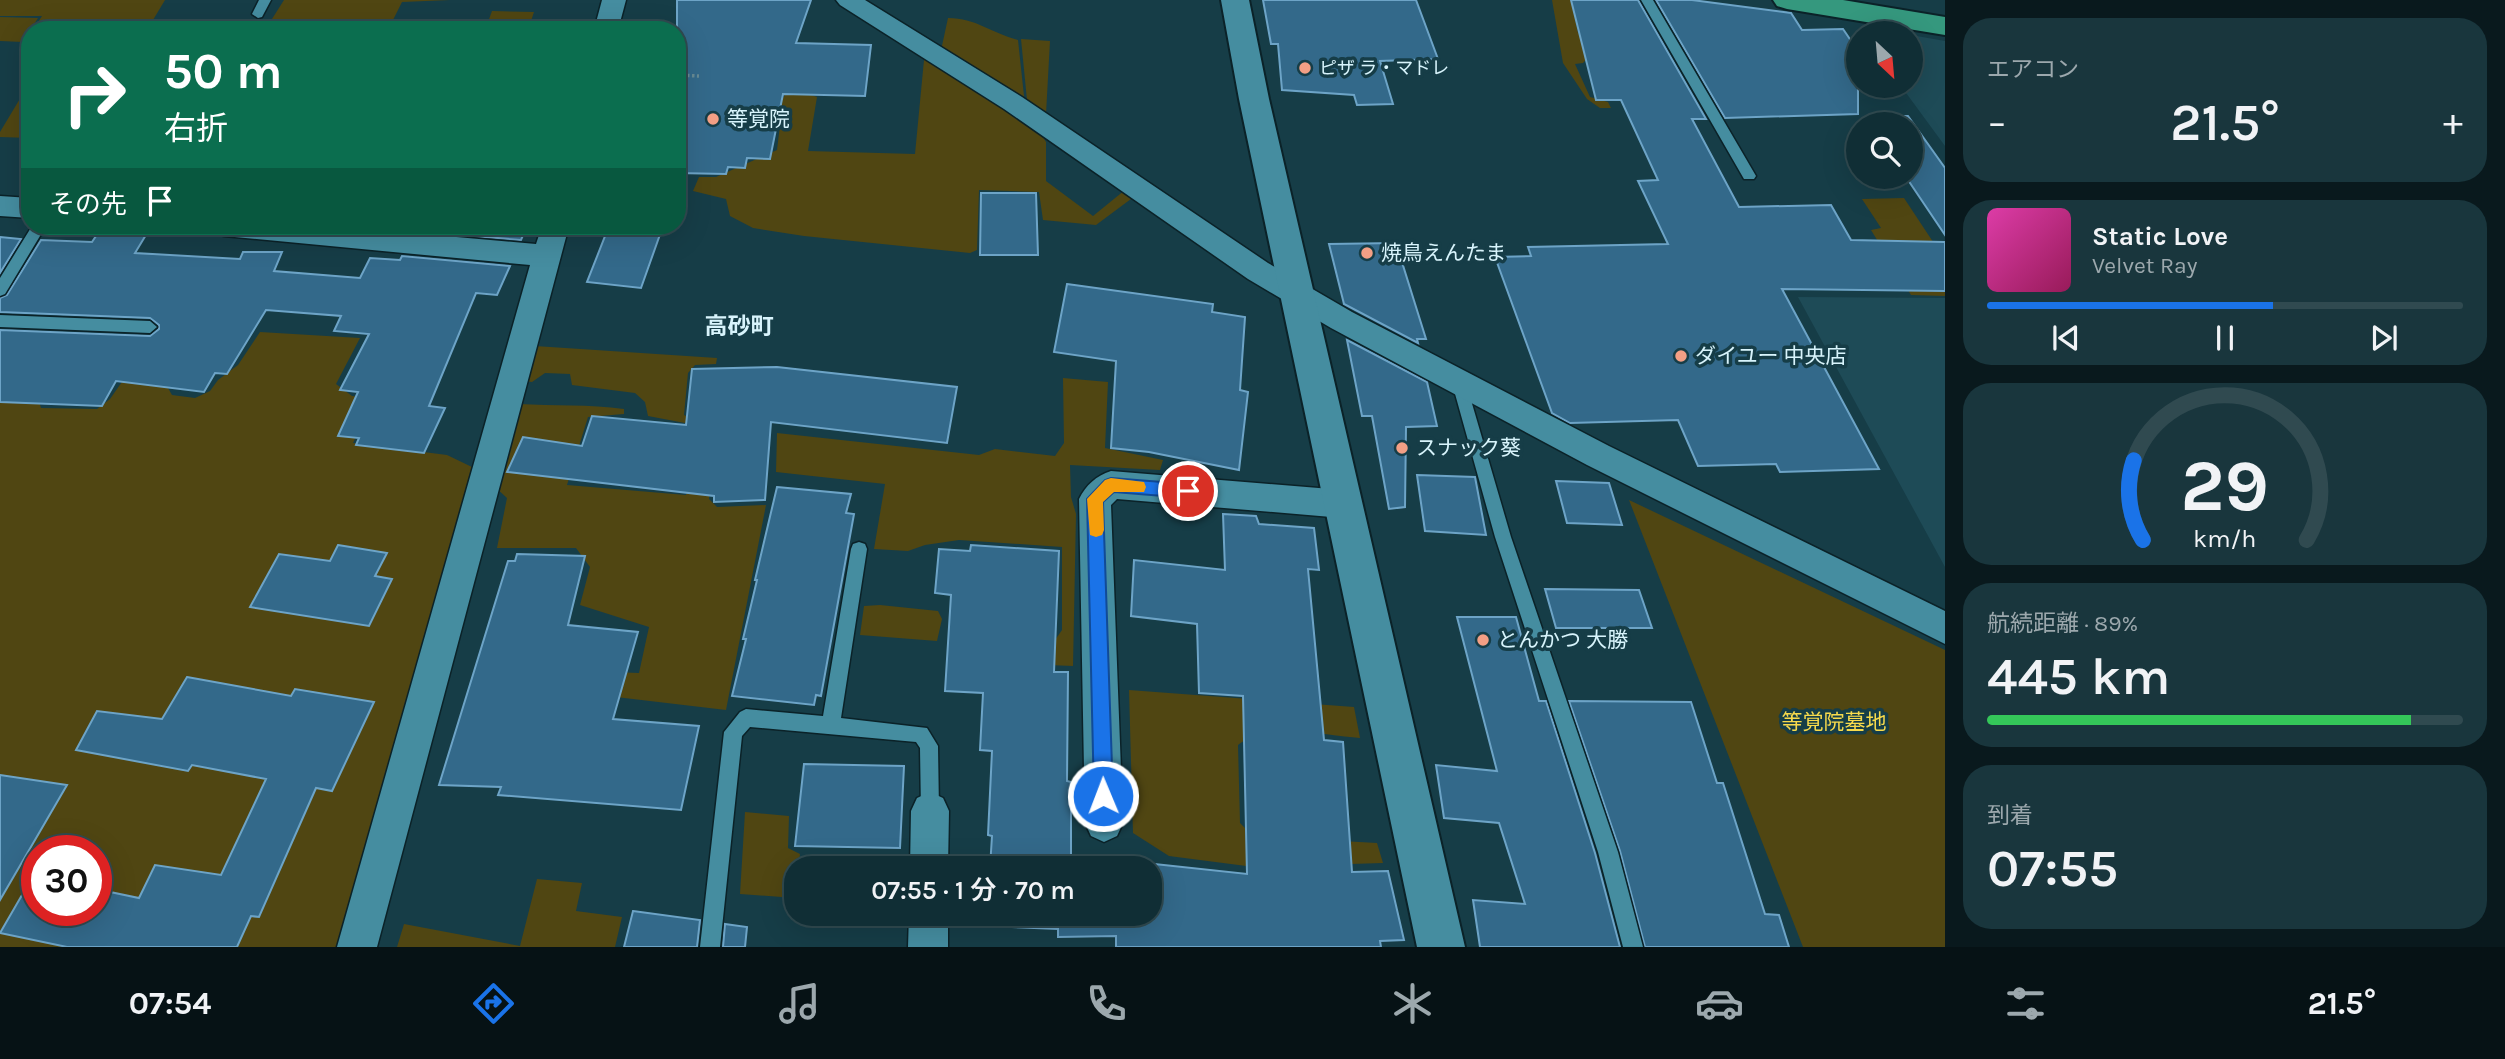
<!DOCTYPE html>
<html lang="ja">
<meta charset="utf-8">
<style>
:root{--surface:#102e35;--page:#19363d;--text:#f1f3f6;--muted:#9ca8ad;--line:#304a50;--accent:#1a73e8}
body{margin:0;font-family:Karla,"Noto Sans JP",sans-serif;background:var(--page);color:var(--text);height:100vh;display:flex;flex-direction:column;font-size:26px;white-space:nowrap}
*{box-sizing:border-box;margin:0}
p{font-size:23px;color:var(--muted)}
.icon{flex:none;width:38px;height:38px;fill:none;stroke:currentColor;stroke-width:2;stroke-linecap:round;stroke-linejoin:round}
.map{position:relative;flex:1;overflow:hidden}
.panel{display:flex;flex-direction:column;gap:18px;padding:18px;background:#09191d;width:560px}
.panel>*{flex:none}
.hud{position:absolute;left:21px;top:21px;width:665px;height:214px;border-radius:28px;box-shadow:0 7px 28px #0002,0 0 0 2px var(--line);background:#0b6e4f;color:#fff;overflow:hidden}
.needle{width:46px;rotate:154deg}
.tools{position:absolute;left:1846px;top:21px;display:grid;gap:14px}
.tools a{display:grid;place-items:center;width:77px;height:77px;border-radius:50%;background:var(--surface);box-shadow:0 7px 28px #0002,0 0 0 2px var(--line);font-size:35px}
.speed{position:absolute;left:21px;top:835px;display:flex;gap:14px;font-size:35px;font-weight:700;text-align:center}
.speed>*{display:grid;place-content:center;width:91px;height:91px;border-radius:50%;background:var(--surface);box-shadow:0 7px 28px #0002,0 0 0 2px var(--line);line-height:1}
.speed .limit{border:10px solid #d22;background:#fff;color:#111}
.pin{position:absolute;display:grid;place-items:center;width:60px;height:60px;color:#fff;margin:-30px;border:4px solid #fff;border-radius:50%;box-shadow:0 2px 7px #0007}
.me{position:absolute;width:77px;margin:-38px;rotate:359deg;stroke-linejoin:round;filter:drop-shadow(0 0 5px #0008)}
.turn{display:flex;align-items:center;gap:24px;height:147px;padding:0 28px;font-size:32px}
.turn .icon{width:91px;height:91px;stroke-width:2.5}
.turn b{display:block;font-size:49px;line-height:60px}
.then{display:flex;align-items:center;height:66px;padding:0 28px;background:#0003;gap:14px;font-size:26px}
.big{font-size:52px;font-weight:600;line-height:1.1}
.panel .card{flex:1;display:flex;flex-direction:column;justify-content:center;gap:10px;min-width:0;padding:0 24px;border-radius:28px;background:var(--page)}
.panel .dial{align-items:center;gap:0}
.dial svg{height:182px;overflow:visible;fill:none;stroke:var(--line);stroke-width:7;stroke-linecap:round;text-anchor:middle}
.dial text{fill:var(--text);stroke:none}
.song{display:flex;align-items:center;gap:21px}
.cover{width:84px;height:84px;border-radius:10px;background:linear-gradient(135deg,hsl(320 70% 55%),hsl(330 70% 35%))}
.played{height:7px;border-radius:4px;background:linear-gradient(90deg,var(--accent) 60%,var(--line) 60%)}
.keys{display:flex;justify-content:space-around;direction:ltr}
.heat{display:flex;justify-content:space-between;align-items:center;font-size:38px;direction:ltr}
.charge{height:10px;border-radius:5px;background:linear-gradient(90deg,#34c759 89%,var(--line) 0)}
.trip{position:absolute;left:784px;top:856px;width:378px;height:70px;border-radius:28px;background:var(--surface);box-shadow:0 7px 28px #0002,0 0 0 2px var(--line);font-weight:600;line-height:70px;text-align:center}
.dock{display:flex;height:112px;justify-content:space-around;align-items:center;background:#061215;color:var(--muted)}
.dock .icon{width:49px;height:49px}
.dock .selected{color:var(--accent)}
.dock b{font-size:32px;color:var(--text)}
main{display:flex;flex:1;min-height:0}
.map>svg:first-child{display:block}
.built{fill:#1e4b57}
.green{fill:#504612;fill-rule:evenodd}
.building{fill:#33698a;stroke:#6da4c7;stroke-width:2}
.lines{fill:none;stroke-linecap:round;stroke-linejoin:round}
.service-casing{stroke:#0b2228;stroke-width:3}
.minor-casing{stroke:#0b2228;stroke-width:3}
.tertiary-casing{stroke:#0b2228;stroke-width:4}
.primary-casing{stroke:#0b2228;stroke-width:4}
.path{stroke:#688b94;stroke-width:3.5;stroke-dasharray:2.5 2.5;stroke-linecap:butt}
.service{fill:#458da0;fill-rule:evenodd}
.minor{fill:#458da0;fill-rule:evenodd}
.tertiary{fill:#458da0;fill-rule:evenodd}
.primary{fill:#35987e;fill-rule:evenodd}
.route{fill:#1a73e8;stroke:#114b97;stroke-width:2}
.slow{fill:#f59e0b}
.poi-dot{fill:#f39f85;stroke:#163d47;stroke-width:2.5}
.labels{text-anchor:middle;stroke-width:7;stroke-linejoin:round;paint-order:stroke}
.far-poi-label{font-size:18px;fill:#d8f4fc;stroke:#163d47;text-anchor:start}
.poi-label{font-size:21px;fill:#d8f4fc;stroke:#163d47;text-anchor:start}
.park-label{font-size:21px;fill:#f7da4c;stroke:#163d47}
.neighbourhood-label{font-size:23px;font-weight:bold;fill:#d8f4fc;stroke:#163d47}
</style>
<main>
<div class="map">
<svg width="1945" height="947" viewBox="0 0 1945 947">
<rect width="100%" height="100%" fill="#163d47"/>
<path class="built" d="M1911 35 1945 41V146L1901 86H1911Z
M1798 297 1945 298V567Z"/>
<path class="green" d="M0 0H165L147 30H33L42 16H0Z
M284 0H450L402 2 388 30H265Z
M1552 0H1571L1578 33 1587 34 1591 54 1583 63 1575 64 1590 97 1608 102 1611 108H1600L1587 99 1563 63Z
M492 11 534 12 528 30H485Z
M0 17 38 18 23 42 0 41Z
M948 18C976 18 991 33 1018 40L1024 96 1030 116 1046 142V181L1093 216 1125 190 1135 196 1096 225 1043 220 1039 192 979 190 977 250 970 253 804 236 753 228 730 216 726 199 693 191 699 177H716L777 150 780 125 765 119 776 103 784 97 793 56 809 94 817 97 808 151 915 154 924 60 940 55Z
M1021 39 1050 41 1046 114 1027 100Z
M30 82V138L0 137V132Z
M1904 198 1945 260V296L1911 295 1871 230 1881 228 1862 199Z
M260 332 360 338 336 384 352 396 371 398 368 411 353 443 447 455 472 467 337 947H0V390L38 398 41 408 97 409 110 399 124 379 181 364 168 388 172 395 195 398 210 391 218 380 238 365ZM37 850H96V910H37Z
M535 346 717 358 716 364 695 365 688 373 684 415 693 419 718 420 709 499 717 507 766 505 726 710 472 680 476 667 639 673 649 627 580 605 590 567 576 548H497L507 498 494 486 518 404C554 406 589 404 624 409V414L588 417 567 485 686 495 706 427 648 416 645 402 635 393 572 385 570 374 545 373 532 382 524 381Z
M1063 378 1108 382 1105 448 1163 460 1160 470 1070 465 1071 497 1076 514 1073 666 993 663 1055 640 1062 630V547L959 540 925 545 908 551 874 549 885 484 776 472 777 433 979 455 995 449 1055 456 1064 443Z
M1629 500 1945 650V947H1803Z
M880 605 938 611 942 619 937 641 860 635 864 606Z
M1129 690 1354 707 1360 738C1326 735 1265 722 1238 745L1240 823 1253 836 1377 843 1383 863 1254 867 1169 856 1133 833Z
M745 812 789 816 788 848 800 854 795 898 740 894Z
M537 879 582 883 576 911 622 917 615 947H397L404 924 520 946Z"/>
<path class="building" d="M677 0H811L796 43 871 45 865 96 783 94 770 159 747 158 745 168 728 167 726 174 677 173Z
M1263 0H1416L1438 59 1380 61 1393 104 1357 105 1354 95 1282 90 1278 44H1271Z
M1571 0H1638L1706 119H1692L1739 207 1831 205 1851 240 1945 242V291L1782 289 1879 469 1780 472 1776 464 1698 466 1678 420 1570 423 1552 413 1495 257 1531 256 1528 247 1668 244 1638 181 1658 180 1621 100H1596Z
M1656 0H1692L1791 13 1802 30 1843 29 1858 51V114L1725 118Z
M1908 116 1945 168V235L1906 177H1911V124H1871L1866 117Z
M981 193H1036L1038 255H980Z
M416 226H527L521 240 414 231Z
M609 226H663L641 288 587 282Z
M102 227 149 230 135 253 240 259 243 252H282L274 271 360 278 370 258 400 260 402 256 510 266 497 295 476 293 429 406 445 408 424 453 356 445 359 438 338 436 358 392 340 390 369 334 334 331 341 316 266 310 227 374 215 373 204 392 116 381 102 406 0 402V330L150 336 159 329V325L150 318 0 312V298L7 295 41 240 92 242Z
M0 237 21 239 0 273Z
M1396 243 1426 339H1417L1418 343 1344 304 1329 244Z
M1067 284 1213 304 1212 312 1245 317 1240 390 1248 392 1239 470 1149 452 1111 448 1116 361 1054 352Z
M1347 340 1427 382 1437 426 1406 427 1405 507 1389 509 1372 416H1362Z
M777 367 957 387 947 443 771 422 765 500 714 502V496L507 472 523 437 582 446 592 416 686 425 692 369Z
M1417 475 1475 477 1486 535 1425 531Z
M1556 481 1609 483 1622 525 1567 523Z
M777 487 851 494 846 513 854 514 821 696 816 695 814 705 732 696 746 639H743L757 580H755Z
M1223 514 1256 516 1259 524 1314 528 1319 570 1308 569 1324 740 1343 742 1352 872 1388 871 1404 940 1380 941 1381 947H1116V936L1058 937V929L988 926 989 914H1150V868H990L992 836 988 835 992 751 980 750 983 693 945 691 951 595 935 593 939 549 970 551 971 545 1059 551 1054 672H1068L1067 781 1071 782V855L1247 874 1243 696 1199 693 1197 624 1131 616 1134 560 1225 570Z
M338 545 387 553 375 576 392 579 369 626 250 607 279 554 330 561Z
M517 554 585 556 568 625 638 632 613 719 699 726 681 810 498 795 501 787 439 785 508 561H515Z
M1545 589 1639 590 1652 628H1556Z
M1457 617H1516L1539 701H1546L1595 853 1620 947H1480L1473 900 1525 904 1499 823 1444 818 1436 765 1497 771Z
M187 677 291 696 295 689 374 702 332 791 316 788 259 917 251 916 237 947H67L0 933 33 876H37V910H96V889L139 898 155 865 221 875 266 779 192 765 188 771 76 750 97 711 162 719Z
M1569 701 1691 702 1717 783H1723L1765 914 1779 915 1789 947H1645L1620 851Z
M804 764 904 766 900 848 795 846Z
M0 775 67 785 0 900Z
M633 911 700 920 697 947H624Z
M725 924 747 927 745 947H723Z"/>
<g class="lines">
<defs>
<path id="service" d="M259 0H271L262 17 258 18 252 14Z
M1641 0H1653L1756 176 1754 179H1744Z
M32 226H46L5 294 0 296V278Z
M0 315 150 321 157 327 150 333 0 327Z
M1459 377 1464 379 1466 383 1511 537 1618 852 1643 947H1623L1598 852 1495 537 1452 383 1454 379Z
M859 542 865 544 867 549 841 718 927 728 938 746 939 811 937 818 930 820 923 818 921 811 920 748 916 742 750 727 742 736 720 947H700L724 732 740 712 746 709 823 716 851 549 853 544Z"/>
<path id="minor" d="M602 0H626L618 30H594Z
M836 0H865L1022 97 1268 263 1352 312 1609 446 1945 611V644L1587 465 1331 328 1248 279 1004 109 840 5Z
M0 196 30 198V218L0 216Z
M211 226H332L536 244 542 226H569L377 947H337L530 265 224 236 214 233Z
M1111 471 1343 490 1354 494 1359 504 1354 514 1343 518 1117 499 1111 505 1123 823 1117 836 1104 842 1091 836 1085 823 1079 499C1086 485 1096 476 1111 471Z
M930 792 943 798 949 811 948 868H910L911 811 917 798Z
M909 914H948V947H908Z"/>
<path id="tertiary" d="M1221 0H1249L1269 99 1465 947H1417L1239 99Z"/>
<path id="primary" d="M1773 0H1843L1945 17V35L1787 9 1777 6Z"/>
</defs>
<use href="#service" class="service-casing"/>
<use href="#minor" class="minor-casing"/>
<use href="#tertiary" class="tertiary-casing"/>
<use href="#primary" class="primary-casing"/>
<path class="path" d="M677 75 699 76"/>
<use href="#service" class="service"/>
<use href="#minor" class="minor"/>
<use href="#tertiary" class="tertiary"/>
<use href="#primary" class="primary"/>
</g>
<path class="route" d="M1111 478 1188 484 1194 486 1196 491 1194 496 1188 498 1114 492 1103 502 1113 796 1110 803 1103 805 1097 803 1094 796 1087 499 1105 480Z"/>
<path class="slow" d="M1111 478 1144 482 1146 487 1144 492H1114L1103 502 1104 530 1102 535 1096 537 1090 535 1087 499 1105 480Z"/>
<g class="poi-dot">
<circle cx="1305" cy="68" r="7"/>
<circle cx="713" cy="119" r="7"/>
<circle cx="1367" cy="253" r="7"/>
<circle cx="1681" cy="356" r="7"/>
<circle cx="1402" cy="448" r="7"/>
<circle cx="1483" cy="640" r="7"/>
</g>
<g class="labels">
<g class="far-poi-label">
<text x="1319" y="74">ピザ ラ・マドレ</text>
</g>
<g class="poi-label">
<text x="727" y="126">等覚院</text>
<text x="1381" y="260">焼鳥えんたま</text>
<text x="1695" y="363">ダイユー 中央店</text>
<text x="1416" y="455">スナック葵</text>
<text x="1497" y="647">とんかつ 大勝</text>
</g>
<g class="park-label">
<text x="1834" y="729">等覚院墓地</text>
</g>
<g class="neighbourhood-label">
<text x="739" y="334">高砂町</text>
</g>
</g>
</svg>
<div class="tools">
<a><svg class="needle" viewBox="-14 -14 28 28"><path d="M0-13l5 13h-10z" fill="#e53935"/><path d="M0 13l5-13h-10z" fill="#9ca8ad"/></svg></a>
<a><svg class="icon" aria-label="search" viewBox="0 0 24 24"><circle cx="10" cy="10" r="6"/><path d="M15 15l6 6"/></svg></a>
</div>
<div class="speed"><div class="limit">30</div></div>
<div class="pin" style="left:1188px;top:491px;background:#d93025"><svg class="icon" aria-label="arrive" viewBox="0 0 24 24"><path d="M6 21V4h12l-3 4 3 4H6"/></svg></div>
<svg class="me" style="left:1103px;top:796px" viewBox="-20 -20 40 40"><circle r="17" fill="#1a73e8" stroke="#fff" stroke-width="3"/><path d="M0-11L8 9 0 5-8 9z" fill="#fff"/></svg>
<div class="trip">07:55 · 1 分 · 70 m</div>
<div class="hud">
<div class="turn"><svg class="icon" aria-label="right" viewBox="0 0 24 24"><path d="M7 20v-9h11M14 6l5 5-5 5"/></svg><div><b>50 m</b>右折</div></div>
<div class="then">その先<svg class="icon" aria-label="arrive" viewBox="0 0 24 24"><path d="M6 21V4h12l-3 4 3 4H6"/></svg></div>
</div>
</div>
<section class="panel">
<div class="card"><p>エアコン</p>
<div class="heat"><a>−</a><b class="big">21.5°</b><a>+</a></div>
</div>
<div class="card">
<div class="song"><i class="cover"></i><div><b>Static Love</b><p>Velvet Ray</p></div></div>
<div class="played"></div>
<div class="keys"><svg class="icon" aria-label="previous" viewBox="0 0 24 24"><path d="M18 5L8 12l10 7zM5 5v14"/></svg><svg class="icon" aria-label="pause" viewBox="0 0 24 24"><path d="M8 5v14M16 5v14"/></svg><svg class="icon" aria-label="next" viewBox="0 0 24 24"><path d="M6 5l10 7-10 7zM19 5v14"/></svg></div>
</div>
<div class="card dial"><svg viewBox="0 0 100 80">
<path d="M14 69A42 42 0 1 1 86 69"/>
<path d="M14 69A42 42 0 0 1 10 34" stroke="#1a73e8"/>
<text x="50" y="56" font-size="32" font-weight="700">29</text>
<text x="50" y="72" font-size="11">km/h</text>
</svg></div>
<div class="card"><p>航続距離 · 89%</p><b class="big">445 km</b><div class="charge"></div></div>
<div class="card"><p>到着</p><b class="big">07:55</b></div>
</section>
</main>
<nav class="dock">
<b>07:54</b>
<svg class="icon selected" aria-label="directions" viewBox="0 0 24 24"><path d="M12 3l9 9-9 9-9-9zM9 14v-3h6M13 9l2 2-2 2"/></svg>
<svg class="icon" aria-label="music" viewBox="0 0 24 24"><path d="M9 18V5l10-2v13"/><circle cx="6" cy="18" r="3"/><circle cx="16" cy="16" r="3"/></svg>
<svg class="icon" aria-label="phone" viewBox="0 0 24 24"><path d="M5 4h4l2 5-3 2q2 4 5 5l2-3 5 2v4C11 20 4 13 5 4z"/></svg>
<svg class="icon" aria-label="climate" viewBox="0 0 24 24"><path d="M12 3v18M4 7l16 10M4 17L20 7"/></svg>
<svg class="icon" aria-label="car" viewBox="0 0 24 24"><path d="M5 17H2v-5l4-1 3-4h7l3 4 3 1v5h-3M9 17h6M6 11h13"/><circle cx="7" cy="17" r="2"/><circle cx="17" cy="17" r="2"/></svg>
<svg class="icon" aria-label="filters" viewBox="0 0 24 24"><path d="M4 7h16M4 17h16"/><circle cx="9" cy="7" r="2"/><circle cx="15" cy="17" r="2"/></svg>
<b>21.5°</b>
</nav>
